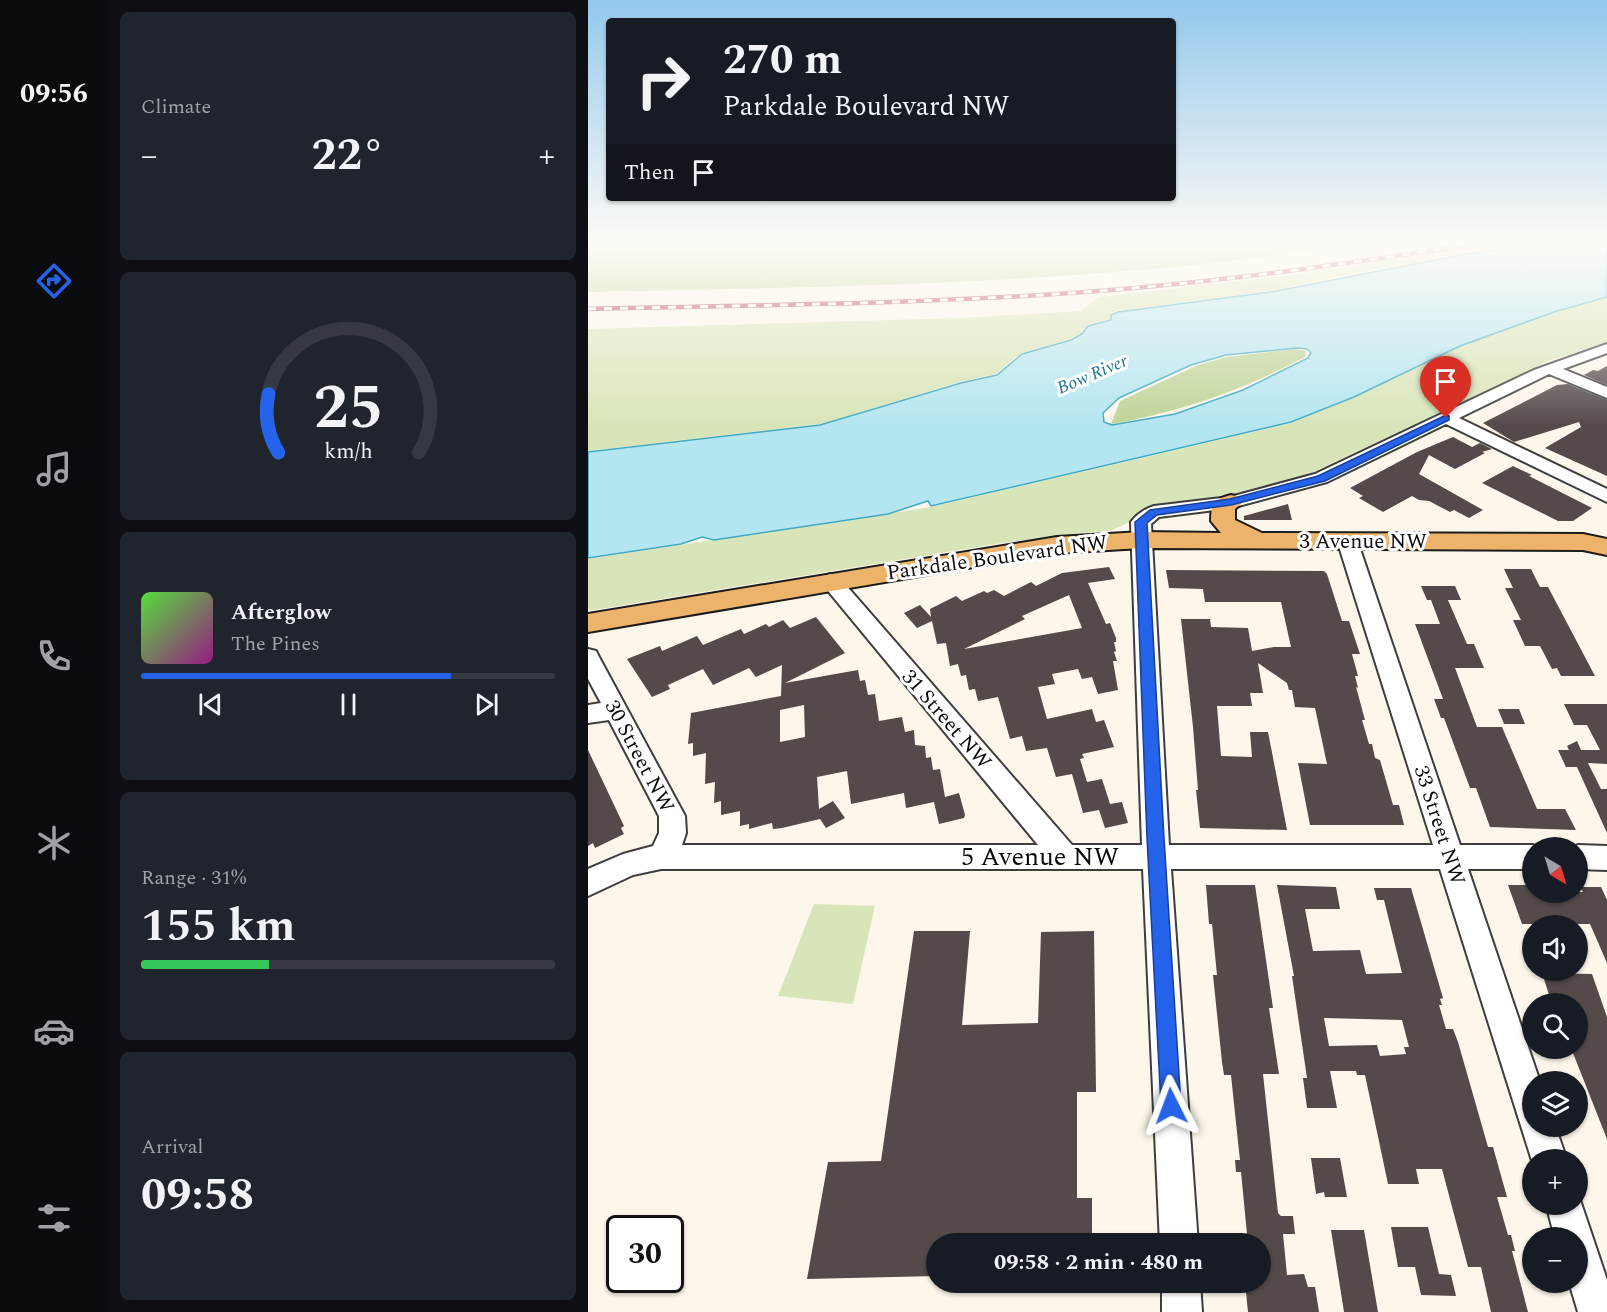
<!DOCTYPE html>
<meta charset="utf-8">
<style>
:root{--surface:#171b24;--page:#20242c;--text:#f1f3f6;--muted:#9ea1a6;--line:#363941;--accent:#2563eb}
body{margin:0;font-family:Spectral,serif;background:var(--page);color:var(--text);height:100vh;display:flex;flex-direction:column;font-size:22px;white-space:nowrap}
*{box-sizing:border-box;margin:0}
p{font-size:20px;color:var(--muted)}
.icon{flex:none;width:33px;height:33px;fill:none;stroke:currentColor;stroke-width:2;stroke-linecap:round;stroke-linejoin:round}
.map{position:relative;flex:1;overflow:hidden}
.drawer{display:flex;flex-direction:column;gap:12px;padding:12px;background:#0d0f14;width:480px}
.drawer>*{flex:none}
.banner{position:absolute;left:18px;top:18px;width:570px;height:183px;border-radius:6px;box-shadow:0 2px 4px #0004;background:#171b24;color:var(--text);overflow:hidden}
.needle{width:39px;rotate:142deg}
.controls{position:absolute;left:934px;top:837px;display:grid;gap:12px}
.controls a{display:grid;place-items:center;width:66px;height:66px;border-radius:50%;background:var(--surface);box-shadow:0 2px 4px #0004;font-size:30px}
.speed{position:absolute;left:18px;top:1215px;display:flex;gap:12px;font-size:30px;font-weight:700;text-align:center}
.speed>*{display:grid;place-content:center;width:78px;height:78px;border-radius:50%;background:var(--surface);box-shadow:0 2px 4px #0004;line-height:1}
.speed .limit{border:3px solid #111;border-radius:9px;background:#fff;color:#111}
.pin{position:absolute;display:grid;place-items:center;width:51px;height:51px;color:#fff;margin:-62px -26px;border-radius:50% 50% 50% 0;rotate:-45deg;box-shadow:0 0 6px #0007}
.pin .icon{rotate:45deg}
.me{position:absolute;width:66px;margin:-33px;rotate:357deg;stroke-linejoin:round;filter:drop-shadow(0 0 4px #0008)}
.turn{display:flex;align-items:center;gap:21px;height:126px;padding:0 18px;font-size:27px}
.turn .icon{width:78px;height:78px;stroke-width:2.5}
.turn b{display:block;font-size:42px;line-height:51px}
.then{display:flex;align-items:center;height:57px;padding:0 18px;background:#0003;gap:12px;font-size:22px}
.big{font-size:45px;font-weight:700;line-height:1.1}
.drawer .tile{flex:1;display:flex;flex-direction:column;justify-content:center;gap:9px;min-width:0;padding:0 21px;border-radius:9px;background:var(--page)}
.drawer .dial{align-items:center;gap:0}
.dial svg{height:156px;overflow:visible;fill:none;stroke:var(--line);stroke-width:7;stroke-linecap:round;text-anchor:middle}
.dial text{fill:var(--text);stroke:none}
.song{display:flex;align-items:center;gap:18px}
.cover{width:72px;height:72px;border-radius:9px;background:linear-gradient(135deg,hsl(110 70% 55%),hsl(310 70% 35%))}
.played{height:6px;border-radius:3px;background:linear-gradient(90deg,var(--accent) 75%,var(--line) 75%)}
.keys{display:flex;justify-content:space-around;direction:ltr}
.heat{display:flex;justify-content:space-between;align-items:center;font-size:33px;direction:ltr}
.charge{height:9px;border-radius:4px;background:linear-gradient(90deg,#34c759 31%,var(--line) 0)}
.trip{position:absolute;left:338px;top:1233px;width:345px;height:60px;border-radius:30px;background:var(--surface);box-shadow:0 2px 4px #0004;font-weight:700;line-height:60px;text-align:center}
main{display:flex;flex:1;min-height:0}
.tabs{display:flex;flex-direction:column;width:108px;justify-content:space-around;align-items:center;background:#090b0e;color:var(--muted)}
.tabs .icon{width:42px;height:42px}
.tabs .selected{color:var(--accent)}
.tabs b{font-size:27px;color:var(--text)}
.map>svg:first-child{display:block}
.green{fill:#d8e5b8}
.forest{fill:#bfd498}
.water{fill:#b4e6f1;stroke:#40a9c2;stroke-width:1.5;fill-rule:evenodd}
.building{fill:#534a49;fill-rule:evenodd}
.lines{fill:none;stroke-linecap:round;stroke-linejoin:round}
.minor-casing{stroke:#3e3e3e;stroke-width:4}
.major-casing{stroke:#1c1c1c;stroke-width:4}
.minor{fill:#fff;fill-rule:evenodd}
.major{fill:#eeb36b;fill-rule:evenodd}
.rail-casing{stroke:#b02f4f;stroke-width:4.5}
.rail{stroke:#fff;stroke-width:3;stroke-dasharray:8;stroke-linecap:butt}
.route{fill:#2563eb;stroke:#184099;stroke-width:1.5}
.labels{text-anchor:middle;stroke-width:6;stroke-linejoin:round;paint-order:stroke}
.far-water-label{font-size:18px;font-style:italic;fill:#1f7792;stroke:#fff}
.street-label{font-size:21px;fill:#0b0b0b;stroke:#fff}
.near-street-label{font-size:26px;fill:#0b0b0b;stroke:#fff}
</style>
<main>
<nav class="tabs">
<b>09:56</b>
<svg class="icon selected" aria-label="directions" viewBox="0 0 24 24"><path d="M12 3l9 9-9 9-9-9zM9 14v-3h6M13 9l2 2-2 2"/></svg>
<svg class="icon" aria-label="music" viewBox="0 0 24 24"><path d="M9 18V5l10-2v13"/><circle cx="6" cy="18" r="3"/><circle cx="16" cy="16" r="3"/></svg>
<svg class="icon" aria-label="phone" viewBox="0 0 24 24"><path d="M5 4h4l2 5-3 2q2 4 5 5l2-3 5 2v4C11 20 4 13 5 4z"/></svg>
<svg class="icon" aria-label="climate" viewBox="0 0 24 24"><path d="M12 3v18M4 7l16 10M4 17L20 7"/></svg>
<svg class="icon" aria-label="car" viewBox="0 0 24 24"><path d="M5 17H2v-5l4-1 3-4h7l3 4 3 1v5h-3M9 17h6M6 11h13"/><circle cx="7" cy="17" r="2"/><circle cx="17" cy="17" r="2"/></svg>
<svg class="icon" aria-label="filters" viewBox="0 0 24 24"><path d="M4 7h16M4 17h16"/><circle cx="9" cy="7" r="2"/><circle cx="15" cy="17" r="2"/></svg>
</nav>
<section class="drawer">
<div class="tile"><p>Climate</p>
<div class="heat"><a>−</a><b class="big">22°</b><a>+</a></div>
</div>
<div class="tile dial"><svg viewBox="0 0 100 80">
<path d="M14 69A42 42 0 1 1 86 69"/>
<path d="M14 69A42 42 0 0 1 9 39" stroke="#2563eb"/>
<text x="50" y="56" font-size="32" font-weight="700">25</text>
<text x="50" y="72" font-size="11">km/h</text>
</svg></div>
<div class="tile">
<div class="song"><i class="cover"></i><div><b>Afterglow</b><p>The Pines</p></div></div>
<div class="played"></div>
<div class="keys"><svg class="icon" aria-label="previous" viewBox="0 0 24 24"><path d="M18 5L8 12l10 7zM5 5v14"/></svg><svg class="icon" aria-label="pause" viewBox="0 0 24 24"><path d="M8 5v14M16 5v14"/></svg><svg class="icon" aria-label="next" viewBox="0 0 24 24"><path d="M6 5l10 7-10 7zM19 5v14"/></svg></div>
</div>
<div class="tile"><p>Range · 31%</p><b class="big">155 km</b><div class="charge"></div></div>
<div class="tile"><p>Arrival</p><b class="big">09:58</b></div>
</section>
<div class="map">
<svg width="1019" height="1312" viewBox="0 0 1019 1312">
<rect width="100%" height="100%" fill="#fdf6eb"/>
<path class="green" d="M904 243 918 247 762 274 689 290 527 311 521 315 522 319 499 325 493 334 482 339 433 353 408 374 372 382 232 424 0 451V329L371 318 493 311 511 297 704 275 905 244Z
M1019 297V342L960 361 721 474 621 500 564 505 552 511 540 523 524 530 414 543 0 611V559L343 507 704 423 767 397 873 346 967 312Z
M226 904 287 906 265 1004 190 996Z"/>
<path class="forest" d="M0 243H777C698 254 619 265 539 271 360 286 180 288 0 292Z
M708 349 718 351 717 357C655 390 593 412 523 424L532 401 610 365 639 357Z"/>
<path class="water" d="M957 243H1019V297L966 312 872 346 766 397 703 422 343 506 340 501 300 514 126 540 114 537 93 544 0 558V452L232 425 373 383 409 375 434 354 483 340 494 334 500 326 523 320V315L530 312 689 291 878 254ZM710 348 719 349 723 353 720 358 655 390 587 414 524 425 516 422 515 413 531 398 603 365 638 355Z"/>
<path class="building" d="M1019 366V385L996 375 1005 370 1010 371Z
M980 384 1019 400V476L957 448 993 427 991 422 926 442 895 423 969 385Z
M865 437 884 447 892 443 904 449 894 452 897 453 867 469 841 455 831 474 895 510 881 518 866 510 862 512 841 501 831 500 824 496 795 512 771 498 775 496 762 488 829 452Z
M925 466 944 475 941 476 1004 508 985 521H970L894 483Z
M700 504 704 520H656V516Z
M521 567 527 579 500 583 518 624 522 623 528 638V642H526L528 651 526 652 529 661H525L530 690 510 694 504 677 494 679 490 669 464 674 467 684 450 687 459 719 504 709 508 722 516 720 526 747 494 754 496 758 492 759 499 782 514 779 522 804 534 802 540 823 517 828 511 810 495 813 484 774 468 777 459 748 438 751 434 736 422 739 410 697 390 701 387 689 381 690 378 675 373 676 370 664 362 666 358 643 349 644 344 621 329 628 316 613 332 605 343 617 342 609 368 596 374 601 396 591 399 593 406 590 416 596 443 582 448 586 474 573ZM481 595 494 628 376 649 437 619 434 616Z
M916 569H943L952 587H960L1007 676H973L969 668 964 669 952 646H937L925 620H933L917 588H925Z
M578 570 736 571 739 574 754 621H761L772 654H764L770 676H767L770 688 768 687 777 720H774L781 744H784L787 758 792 760 805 805H811L816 825H722L710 763 739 764 727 708 707 707 704 690H701L699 683 670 663 675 693H662L664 706H629L633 756 664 757 662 732H680L699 830 612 828 608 790H610L605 727 593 619H622L623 627 660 628 664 651 686 647H703L693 602H617L615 589 581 588Z
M833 586H867L873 600H860L879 644H886L896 668H867L889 727H914L949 809H977L988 830 902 827 888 788H882L856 718H853L846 699H855L827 624H852L843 600H839Z
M228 617 257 653 197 683 270 670 272 681 277 680 280 695 287 694 291 721 314 717 317 732 326 730 327 745 337 746 338 758 343 757 345 770 352 769 357 797 371 793 377 815 376 818 351 824 346 802 318 808 316 793 263 804 259 771 229 777 231 809 245 801 257 818 238 828 232 819 194 828 185 829 184 823 161 829V824L152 826V811L133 815V801L126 803 127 782 117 784 118 753 105 756V743L100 744 103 713 193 696 194 665 168 677 161 668 125 685 115 669 80 685 82 689 64 697 39 659 72 646 74 651 109 636 115 645 153 629 156 634 178 624 181 627 195 620 202 628ZM216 705 217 737 192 742V710Z
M976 704H1019V764L1000 763 1013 789H1019V833L989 767H978L970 750H981L979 746 989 741 993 750H1012L999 725H986Z
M910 709H931L937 724H916Z
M0 750 36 826 33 828 36 834 7 848 5 843 0 846Z
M618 885H667L685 1008H681L691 1074H675L690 1213 693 1216H705L707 1234H695L699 1275 716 1274 720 1287H727L731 1312H660L657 1282H672V1244H660L653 1172H648L647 1160H652L650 1142 643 1075H636L634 1062 625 975H629L624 924H621Z
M689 885 748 887 752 909H717L725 951 772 950 778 974 814 973 796 900H789L786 888H823L855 998 852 999 854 1005H851L858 1029H865L870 1042 900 1147H905L919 1197H909L920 1235H923L927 1251H924L940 1312H903L893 1267H880L854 1169H828L831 1184H800L777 1075H769L768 1071H742L749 1108H719L715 1078H719L704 976H706ZM736 1018 814 1020 821 1047H816L818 1054 792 1056 789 1045 741 1046Z
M920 885H945V892H995L992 887H1013L1019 900V963L1002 924H934Z
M326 931H382L374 1025 450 1023 453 932 506 931 508 1092H489V1198H504V1244H348V1276L219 1279 240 1162 293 1161Z
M954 973 1004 974 1019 1017V1139L983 1048H990V1004H964Z
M723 1158H752L759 1197H737L736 1192 728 1194Z
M803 1227H840L851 1274 863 1275 868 1296 833 1295 827 1267H810Z
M743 1230H776L790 1312H756Z"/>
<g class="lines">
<defs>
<path id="minor" d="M1019 344V353L975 369 1019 387V398L961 374 871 418 1019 489V502L858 424 739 482 643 508 571 517 563 524 581 845H845L749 540 752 536H766L769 540 872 845H945L952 848H945V869H880L952 1082H945V1126H967L979 1160H945V1164L852 869H583L610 1244H572L555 869H73L45 875 0 896V869L35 854 65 846 71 833V816L21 720 0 723V705L13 703 0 679V649L8 651 11 657 97 816 98 833 94 845H450L236 586 233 581 236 576 243 574 250 576 484 845H554L543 522C549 514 557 509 566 506L642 497 727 474 946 370Z
M990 845 1019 846V870L990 869V848H983Z
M990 1194 1019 1280V1312H990L981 1282H990V1238H967L958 1204H990Z
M574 1282H612L614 1312H574Z"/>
<path id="major" d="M643 495 651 497 655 502 647 509V520L674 533 995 534 1019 539V555L995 550 554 548 469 553 0 632V614L469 537 554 532 633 533 623 521C623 504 626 499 643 495Z"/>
</defs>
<use href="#minor" class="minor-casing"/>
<use href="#major" class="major-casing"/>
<use href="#minor" class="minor"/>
<use href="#major" class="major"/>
<defs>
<path id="rail" d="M0 309C178 305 357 304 535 289 656 279 775 261 895 243"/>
</defs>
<use href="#rail" class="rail-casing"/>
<use href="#rail" class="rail"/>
</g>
<linearGradient id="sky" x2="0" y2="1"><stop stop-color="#93c8ec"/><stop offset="0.57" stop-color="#fefbf6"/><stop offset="1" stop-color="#fefbf6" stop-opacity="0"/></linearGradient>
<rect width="1019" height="426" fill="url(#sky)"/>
<path class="route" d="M858 415 861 416V420L737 481 643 505 569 515 559 523 576 838 593 1106 590 1113 583 1116 576 1113 573 1106 559 838 547 522 562 510 642 499 730 476Z"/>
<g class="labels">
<g class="far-water-label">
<text transform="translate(504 374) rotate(-23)" y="6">Bow River</text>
</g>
<g class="street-label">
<text x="775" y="548">3 Avenue NW</text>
<text transform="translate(409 557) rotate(-8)" y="7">Parkdale Boulevard NW</text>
<text transform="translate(359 719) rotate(49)" y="7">31 Street NW</text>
<text transform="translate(52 756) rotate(62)" y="7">30 Street NW</text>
<text transform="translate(852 825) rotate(72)" y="7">33 Street NW</text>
</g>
<g class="near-street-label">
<text x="452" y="865">5 Avenue NW</text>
</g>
</g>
</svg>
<div class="controls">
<a><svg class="needle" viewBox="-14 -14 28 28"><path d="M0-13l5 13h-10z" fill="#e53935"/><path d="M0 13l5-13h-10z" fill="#9ea1a6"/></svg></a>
<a><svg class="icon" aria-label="sound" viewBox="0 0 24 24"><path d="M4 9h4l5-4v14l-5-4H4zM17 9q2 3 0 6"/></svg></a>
<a><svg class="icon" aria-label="search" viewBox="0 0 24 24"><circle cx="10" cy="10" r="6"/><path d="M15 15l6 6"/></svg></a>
<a><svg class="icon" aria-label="layers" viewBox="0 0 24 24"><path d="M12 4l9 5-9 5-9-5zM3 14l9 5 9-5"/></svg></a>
<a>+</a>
<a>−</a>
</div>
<div class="speed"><div class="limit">30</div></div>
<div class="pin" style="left:858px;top:418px;background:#d93025"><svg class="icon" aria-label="arrive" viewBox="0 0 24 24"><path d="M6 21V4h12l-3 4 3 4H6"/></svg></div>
<svg class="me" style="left:583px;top:1106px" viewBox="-20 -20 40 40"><path d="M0-17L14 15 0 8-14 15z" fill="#2563eb" stroke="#fff" stroke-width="4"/></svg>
<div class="trip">09:58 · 2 min · 480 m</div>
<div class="banner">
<div class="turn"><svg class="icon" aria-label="right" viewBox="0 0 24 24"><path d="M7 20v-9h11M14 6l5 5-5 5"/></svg><div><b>270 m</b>Parkdale Boulevard NW</div></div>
<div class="then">Then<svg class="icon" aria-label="arrive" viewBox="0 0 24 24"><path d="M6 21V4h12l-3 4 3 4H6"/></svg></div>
</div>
</div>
</main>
